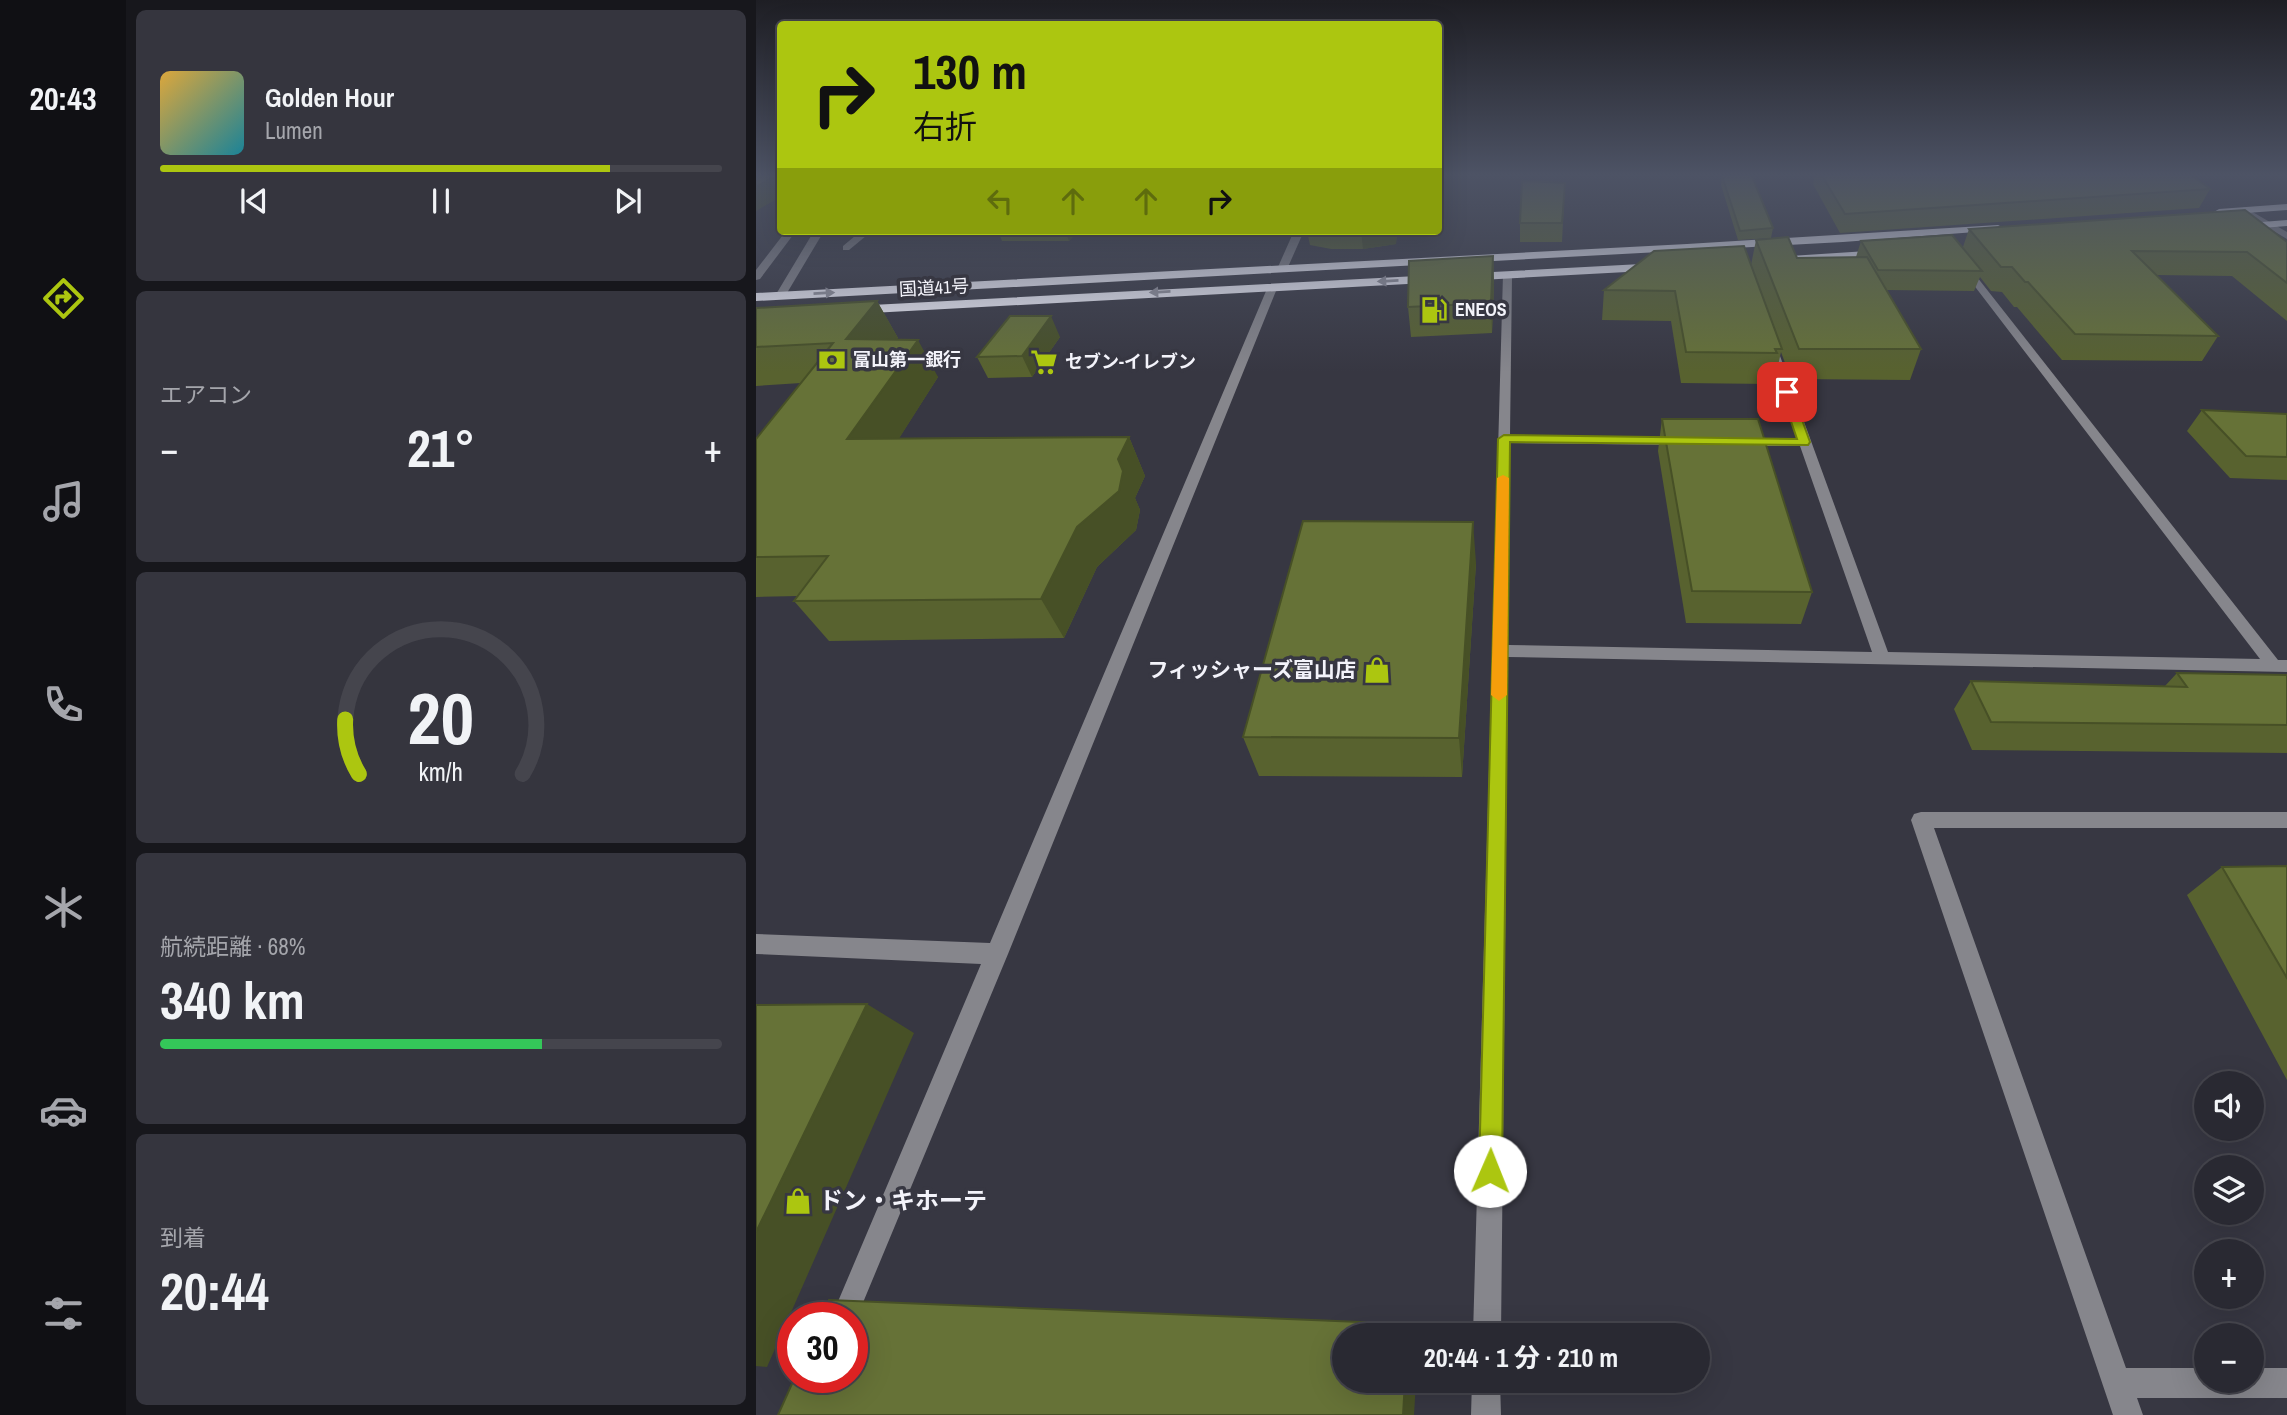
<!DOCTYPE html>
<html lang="ja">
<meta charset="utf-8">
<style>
:root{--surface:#292932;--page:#35353e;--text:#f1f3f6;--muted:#a5a6ac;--line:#45454d;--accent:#acc610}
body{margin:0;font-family:"Archivo Narrow","Noto Sans JP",sans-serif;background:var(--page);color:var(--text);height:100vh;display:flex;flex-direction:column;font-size:26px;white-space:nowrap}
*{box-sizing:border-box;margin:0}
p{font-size:23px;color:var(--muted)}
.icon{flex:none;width:38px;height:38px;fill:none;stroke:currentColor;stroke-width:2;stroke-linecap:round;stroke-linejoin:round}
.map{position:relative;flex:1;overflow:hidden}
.sheet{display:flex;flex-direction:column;gap:10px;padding:10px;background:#17171c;width:630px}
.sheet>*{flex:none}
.top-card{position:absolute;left:21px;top:21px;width:665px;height:214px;border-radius:7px;box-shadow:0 7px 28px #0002,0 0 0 2px var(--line);background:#acc610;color:#111;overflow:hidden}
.buttons{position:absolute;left:1438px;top:1071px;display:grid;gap:14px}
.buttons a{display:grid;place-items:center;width:70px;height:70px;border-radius:50%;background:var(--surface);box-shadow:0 7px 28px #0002,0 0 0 2px var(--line);font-size:35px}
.speed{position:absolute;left:21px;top:1302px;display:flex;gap:14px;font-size:35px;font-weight:700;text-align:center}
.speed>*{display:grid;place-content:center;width:91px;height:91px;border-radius:50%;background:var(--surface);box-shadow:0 7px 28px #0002,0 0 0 2px var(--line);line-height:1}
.speed .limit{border:10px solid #d22;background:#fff;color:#111}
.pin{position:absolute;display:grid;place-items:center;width:60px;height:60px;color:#fff;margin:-30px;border-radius:14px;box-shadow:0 4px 10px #0006}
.me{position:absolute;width:77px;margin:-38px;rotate:1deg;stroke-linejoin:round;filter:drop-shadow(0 0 5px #0008)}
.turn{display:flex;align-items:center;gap:24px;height:147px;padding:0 21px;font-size:32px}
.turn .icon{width:91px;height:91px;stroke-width:2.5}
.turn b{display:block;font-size:49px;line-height:60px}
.lanes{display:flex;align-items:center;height:66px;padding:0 21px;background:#0003;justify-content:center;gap:35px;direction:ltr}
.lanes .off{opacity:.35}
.big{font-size:52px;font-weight:700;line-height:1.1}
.sheet .tile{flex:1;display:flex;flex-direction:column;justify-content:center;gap:10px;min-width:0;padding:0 24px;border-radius:10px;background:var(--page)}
.sheet .dial{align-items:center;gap:0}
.dial svg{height:182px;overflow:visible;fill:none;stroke:var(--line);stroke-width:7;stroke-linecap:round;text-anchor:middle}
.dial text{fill:var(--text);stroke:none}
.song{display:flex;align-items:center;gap:21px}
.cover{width:84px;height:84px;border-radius:10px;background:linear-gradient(135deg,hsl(40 70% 55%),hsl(190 70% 35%))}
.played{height:7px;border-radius:4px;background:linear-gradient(90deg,var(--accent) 80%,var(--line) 80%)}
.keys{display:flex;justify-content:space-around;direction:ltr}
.heat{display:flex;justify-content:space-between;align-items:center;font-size:38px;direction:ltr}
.charge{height:10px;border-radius:5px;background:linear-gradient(90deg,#34c759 68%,var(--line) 0)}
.trip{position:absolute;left:576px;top:1323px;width:378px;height:70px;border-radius:35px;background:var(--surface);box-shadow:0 7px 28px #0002,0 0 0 2px var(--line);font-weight:700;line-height:70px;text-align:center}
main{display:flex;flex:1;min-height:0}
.tab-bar{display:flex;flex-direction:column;width:126px;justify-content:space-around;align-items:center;background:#101014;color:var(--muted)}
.tab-bar .icon{width:49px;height:49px}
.tab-bar .current{color:var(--accent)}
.tab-bar b{font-size:32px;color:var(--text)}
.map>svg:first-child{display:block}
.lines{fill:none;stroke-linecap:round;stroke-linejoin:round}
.minor{fill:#86868c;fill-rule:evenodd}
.highway{fill:#f3f3fd;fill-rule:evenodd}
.wall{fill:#58622f}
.shaded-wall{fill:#475026}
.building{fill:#667237;stroke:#475026;stroke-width:2}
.oneway{fill:#9595a0}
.route{fill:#acc610;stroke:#70810a;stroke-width:2}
.slow{fill:#f59e0b}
.labels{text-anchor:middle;stroke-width:7;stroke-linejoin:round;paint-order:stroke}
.far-street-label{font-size:18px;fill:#f3f3fa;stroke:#373742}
.far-poi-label{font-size:18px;font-weight:bold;fill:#f3f3fa;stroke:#373742;text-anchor:start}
.poi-label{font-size:21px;font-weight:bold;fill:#f3f3fa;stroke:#373742;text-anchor:end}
.near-poi-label{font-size:24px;font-weight:bold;fill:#f3f3fa;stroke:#373742;text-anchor:start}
</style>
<main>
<nav class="tab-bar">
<b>20:43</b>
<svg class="icon current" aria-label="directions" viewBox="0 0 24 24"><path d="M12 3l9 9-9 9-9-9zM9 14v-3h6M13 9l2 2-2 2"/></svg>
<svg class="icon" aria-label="music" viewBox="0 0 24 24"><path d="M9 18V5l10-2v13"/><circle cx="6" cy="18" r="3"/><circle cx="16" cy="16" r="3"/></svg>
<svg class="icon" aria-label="phone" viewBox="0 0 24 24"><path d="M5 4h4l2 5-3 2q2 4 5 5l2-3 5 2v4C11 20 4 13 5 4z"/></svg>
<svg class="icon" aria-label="climate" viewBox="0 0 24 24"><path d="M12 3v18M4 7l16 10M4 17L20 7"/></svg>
<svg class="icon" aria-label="car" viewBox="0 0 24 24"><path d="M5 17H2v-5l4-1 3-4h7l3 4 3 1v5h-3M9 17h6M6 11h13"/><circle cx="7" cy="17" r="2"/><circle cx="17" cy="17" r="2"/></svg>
<svg class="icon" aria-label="filters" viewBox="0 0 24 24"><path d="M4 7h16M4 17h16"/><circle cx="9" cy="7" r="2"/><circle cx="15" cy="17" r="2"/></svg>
</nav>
<section class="sheet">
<div class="tile">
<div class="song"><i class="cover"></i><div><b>Golden Hour</b><p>Lumen</p></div></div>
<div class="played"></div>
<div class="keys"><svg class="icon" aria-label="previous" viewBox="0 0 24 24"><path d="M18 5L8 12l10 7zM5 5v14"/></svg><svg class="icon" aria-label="pause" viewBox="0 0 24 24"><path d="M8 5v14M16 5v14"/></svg><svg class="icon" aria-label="next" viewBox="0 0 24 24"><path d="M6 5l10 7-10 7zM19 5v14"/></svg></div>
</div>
<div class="tile"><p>エアコン</p>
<div class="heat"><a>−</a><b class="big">21°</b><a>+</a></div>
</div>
<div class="tile dial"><svg viewBox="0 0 100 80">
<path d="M14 69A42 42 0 1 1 86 69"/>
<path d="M14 69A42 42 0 0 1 8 45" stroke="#acc610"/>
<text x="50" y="56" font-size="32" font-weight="700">20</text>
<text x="50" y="72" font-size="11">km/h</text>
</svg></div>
<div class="tile"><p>航続距離 · 68%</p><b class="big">340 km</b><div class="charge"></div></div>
<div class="tile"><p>到着</p><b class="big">20:44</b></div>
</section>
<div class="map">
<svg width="1531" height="1415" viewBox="0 0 1531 1415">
<rect width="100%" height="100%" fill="#373742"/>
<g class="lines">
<path class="minor" d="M1488 207 1531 232V239L1485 212 1484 210Z
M30 231H40L4 279 0 280V270Z
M58 231H68L28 298H20L19 296Z
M105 231H116L93 250H87V246Z
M538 231H548L532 267 524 269 522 267Z
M1204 263H1210L1522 660H1531V672L752 657 745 1335H717L747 274 756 276 754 435 925 437 931 441 925 445 754 443 752 645 1116 652 1044 446H985L979 442 985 438H1041L1008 345 1014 342 1020 345 1132 652 1504 659 1204 267Z
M513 284 522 286 252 954 96 1329V1318H75L225 964 0 954V934L234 943Z
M1165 812H1531V828H1178L1370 1368H1451V1381H1496V1368H1531V1398H1381L1387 1415H1357L1155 820 1158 814Z
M716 1381H744L745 1415H715Z"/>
<path class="highway" d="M1531 204V210L1463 215 1458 212 1463 209Z
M1531 220V226L1481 230 1476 227 1481 224Z
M1242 225 1248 228 1246 230 1087 242 0 301V293L931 244Z
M1127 250 1133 253 1131 255 1034 262 1028 259 1034 256Z
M904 263 908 264V270L97 314 91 310 97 306Z"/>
</g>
<path class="wall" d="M0 174H24V197Z
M1059 174H1434L1454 189 1443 208 1084 233 1057 184Z
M966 176 1017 228 1015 238 982 240 965 185Z
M809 183 806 242H764V223Z
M1213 229 1531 242V321L1476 276 1401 275 1462 336 1446 361 1306 360 1261 307H1258L1246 292 1235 291 1224 277 1218 291 1130 290 1165 349 1154 380 1035 379 1025 352 1019 379H1015L1014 384 925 383 915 321 846 320 848 290 995 265 1000 240 1041 258 1100 257 1105 241 1207 247Z
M242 231H322L313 241H246Z
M551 231H641L640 244 607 249H575L554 245Z
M737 256 738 285 736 333 655 337 652 307Z
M121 301 142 338 140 339 182 377 143 438 373 437 389 476 379 498 384 510 380 530 341 567 308 638 73 641 38 601 42 596 0 597V439L45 383 0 386V308Z
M304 337 276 377 232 378 221 357Z
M1446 410 1531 414V480L1474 478 1431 431Z
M906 419 1056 592 1045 624 930 623 902 451Z
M720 563 706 777 503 776 487 737Z
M1421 673 1531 675V753L1216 750 1198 709 1215 681 1409 686Z
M1531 866V1080L1431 895 1466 867Z"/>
<path class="shaded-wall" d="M15 178 24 194V197L0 211V187Z
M309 231H322L313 241Z
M605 231H641L640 244 607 249Z
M737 256 738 285 736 333 735 303Z
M121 301 142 338 114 376 90 339Z
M295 316 304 337 276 377 266 356Z
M162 340 182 377 118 478 91 439Z
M373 437 389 476 379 498 384 510 380 530 341 567 308 638 285 599 321 527 362 459Z
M717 522 720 563 706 777 703 738Z
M111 1004 158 1033 11 1367 0 1366V1232Z
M652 1324 662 1332V1335H652Z
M649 1381H660L658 1415H647Z"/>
<path class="building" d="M0 174H24V178H15L0 187Z
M973 174H995L1017 228 984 231 966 176Z
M1065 174H1434L1454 189 1089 214Z
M766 181 809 183 806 223H764Z
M1489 210 1531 242V283L1491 252 1376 251 1462 336 1319 334 1272 282H1269L1256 267H1245L1213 229Z
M1196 235 1226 271 1122 270 1105 241Z
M1032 237 1041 258 1111 257 1165 349H1043L1000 240Z
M988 246 1026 349H1019L1021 353 930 352 919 291 848 290 898 251Z
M737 256 735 303 652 307 653 261Z
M121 301 90 339 162 340 91 439 373 437 362 459 367 471 363 491 321 527 285 599 38 601 72 556 0 557V439L77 343 0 347V308Z
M254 316H295L266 356 221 357Z
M1446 410 1531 414V457L1490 456Z
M906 419H1002L1056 592 936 591Z
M547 521 717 522 703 738 487 737Z
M1421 673 1531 675V725L1235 722 1215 681 1431 687Z
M1531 866V978L1466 867Z
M111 1004 0 1232V1005Z
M73 1300 652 1324V1335H588V1381H649L647 1415H22L39 1377H96V1318H65Z"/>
<defs><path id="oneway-solid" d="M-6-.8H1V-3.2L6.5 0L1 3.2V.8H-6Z" transform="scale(1.75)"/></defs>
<g class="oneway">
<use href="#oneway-solid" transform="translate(632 281) rotate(177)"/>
<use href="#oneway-solid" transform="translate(404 292) rotate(177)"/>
<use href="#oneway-solid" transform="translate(68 293) rotate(-3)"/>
</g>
<linearGradient id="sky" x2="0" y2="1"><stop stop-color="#1e1e24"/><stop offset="0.47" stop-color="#4d5365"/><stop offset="1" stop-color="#4d5365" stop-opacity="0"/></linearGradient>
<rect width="1531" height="372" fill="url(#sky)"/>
<path class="route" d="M1027 390 1036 392 1054 442 1052 445 754 442 746 1171 742 1179 734 1183 726 1179 723 1171 742 439 748 435 1041 439 1025 392Z"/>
<path class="slow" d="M747 475 753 478 751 695 743 701 735 695 741 478Z"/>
<defs>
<symbol id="fuel-bare" viewBox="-9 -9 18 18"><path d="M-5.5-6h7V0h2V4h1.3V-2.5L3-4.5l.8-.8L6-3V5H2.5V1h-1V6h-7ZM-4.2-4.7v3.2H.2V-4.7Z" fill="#acc610" stroke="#373742" stroke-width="2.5" paint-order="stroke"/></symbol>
<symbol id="bank-bare" viewBox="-9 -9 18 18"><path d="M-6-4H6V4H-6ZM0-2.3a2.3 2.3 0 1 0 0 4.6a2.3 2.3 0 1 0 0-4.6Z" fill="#acc610" stroke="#373742" stroke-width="2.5" paint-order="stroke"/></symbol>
<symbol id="supermarket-bare" viewBox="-9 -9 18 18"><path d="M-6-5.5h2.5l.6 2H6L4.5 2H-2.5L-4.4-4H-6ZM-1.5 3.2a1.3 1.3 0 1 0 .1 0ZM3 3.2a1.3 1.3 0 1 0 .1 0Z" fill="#acc610" stroke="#373742" stroke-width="2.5" paint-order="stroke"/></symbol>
<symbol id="shop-bare" viewBox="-9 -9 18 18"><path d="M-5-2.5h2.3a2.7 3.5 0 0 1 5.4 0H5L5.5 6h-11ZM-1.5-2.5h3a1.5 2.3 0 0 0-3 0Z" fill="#acc610" stroke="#373742" stroke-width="2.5" paint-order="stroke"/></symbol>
</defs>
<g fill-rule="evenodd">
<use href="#fuel-bare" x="659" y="291" width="38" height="38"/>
<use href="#bank-bare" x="57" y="341" width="38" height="38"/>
<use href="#supermarket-bare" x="269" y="343" width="38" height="38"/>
<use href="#shop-bare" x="602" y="651" width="38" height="38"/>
<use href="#shop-bare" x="23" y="1182" width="38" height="38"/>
</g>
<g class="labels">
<g class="far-street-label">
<text transform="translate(178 288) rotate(-3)" y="6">国道41号</text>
</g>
<g class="far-poi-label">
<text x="699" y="316">ENEOS</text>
<text x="97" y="366">富山第一銀行</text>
<text x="309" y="368">セブン-イレブン</text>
</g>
<g class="poi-label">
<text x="600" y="677">フィッシャーズ富山店</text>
</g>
<g class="near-poi-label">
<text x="63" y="1209">ドン・キホーテ</text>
</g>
</g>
</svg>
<div class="buttons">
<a><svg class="icon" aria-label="sound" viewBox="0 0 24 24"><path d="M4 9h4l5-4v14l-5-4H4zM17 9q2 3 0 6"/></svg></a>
<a><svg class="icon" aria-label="layers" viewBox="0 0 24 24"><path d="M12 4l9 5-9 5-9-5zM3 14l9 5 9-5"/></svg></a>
<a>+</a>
<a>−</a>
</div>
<div class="speed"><div class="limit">30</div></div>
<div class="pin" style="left:1031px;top:392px;background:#d93025"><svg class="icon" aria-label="arrive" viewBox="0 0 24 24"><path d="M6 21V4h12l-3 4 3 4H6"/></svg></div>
<svg class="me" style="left:734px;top:1171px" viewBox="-20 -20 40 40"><circle r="19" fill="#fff"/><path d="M0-13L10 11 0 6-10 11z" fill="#acc610"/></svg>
<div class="trip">20:44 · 1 分 · 210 m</div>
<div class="top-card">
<div class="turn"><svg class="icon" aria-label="right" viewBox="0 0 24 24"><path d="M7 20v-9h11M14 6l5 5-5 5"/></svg><div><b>130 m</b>右折</div></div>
<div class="lanes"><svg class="icon off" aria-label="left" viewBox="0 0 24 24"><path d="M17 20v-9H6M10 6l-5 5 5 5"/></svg><svg class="icon off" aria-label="ahead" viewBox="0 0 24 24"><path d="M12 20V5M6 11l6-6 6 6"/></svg><svg class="icon off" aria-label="ahead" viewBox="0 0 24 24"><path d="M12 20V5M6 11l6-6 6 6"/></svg><svg class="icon" aria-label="right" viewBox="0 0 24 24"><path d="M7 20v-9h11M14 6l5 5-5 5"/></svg></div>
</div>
</div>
</main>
